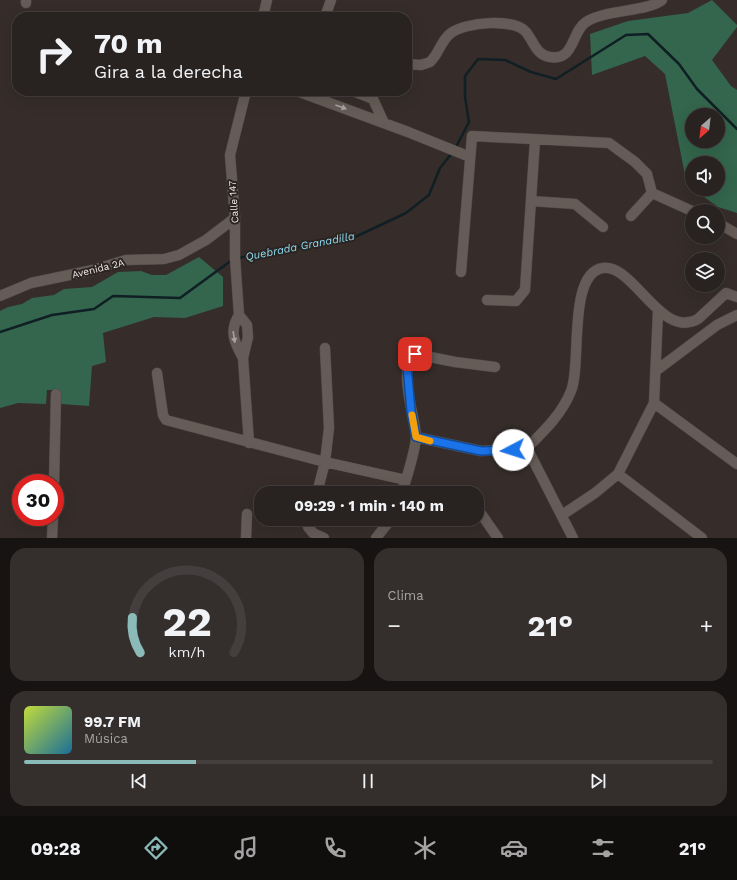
<!DOCTYPE html>
<html lang="es">
<meta charset="utf-8">
<style>
:root{--surface:#282220;--page:#342f2d;--text:#f1f3f6;--muted:#a5a4a5;--line:#443f3e;--accent:#8bbbb9}
body{margin:0;font-family:"Work Sans",sans-serif;background:var(--page);color:var(--text);height:100vh;display:flex;flex-direction:column;font-size:15px;white-space:nowrap}
*{box-sizing:border-box;margin:0}
p{font-size:13px;color:var(--muted)}
.icon{flex:none;width:22px;height:22px;fill:none;stroke:currentColor;stroke-width:2;stroke-linecap:round;stroke-linejoin:round}
.map{position:relative;height:538px;overflow:hidden}
.panel{display:flex;flex-direction:column;gap:10px;padding:10px;background:#161312;flex:1}
.panel>*{flex:none}
.hud{position:absolute;left:12px;top:12px;width:400px;height:84px;border-radius:16px;box-shadow:0 4px 16px #0002,0 0 0 1px var(--line);background:#282220;color:var(--text);overflow:hidden}
.needle{width:26px;rotate:208deg}
.controls{position:absolute;left:685px;top:108px;display:grid;gap:8px}
.controls a{display:grid;place-items:center;width:40px;height:40px;border-radius:50%;background:var(--surface);box-shadow:0 4px 16px #0002,0 0 0 1px var(--line);font-size:20px}
.speed{position:absolute;left:12px;top:474px;display:flex;gap:8px;font-size:20px;font-weight:700;text-align:center}
.speed>*{display:grid;place-content:center;width:52px;height:52px;border-radius:50%;background:var(--surface);box-shadow:0 4px 16px #0002,0 0 0 1px var(--line);line-height:1}
.speed .limit{border:6px solid #d22;background:#fff;color:#111}
.pin{position:absolute;display:grid;place-items:center;width:34px;height:34px;color:#fff;margin:-17px;border-radius:8px;box-shadow:0 2px 6px #0006}
.me{position:absolute;width:44px;margin:-22px;rotate:265deg;stroke-linejoin:round;filter:drop-shadow(0 0 3px #0008)}
.turn{display:flex;align-items:center;gap:14px;height:84px;padding:0 16px;font-size:18px}
.turn .icon{width:52px;height:52px;stroke-width:2.5}
.turn b{display:block;font-size:28px;line-height:34px}
.big{font-size:30px;font-weight:700;line-height:1.1}
.panel .tile{flex:1;display:flex;flex-direction:column;justify-content:center;gap:6px;min-width:0;padding:0 14px;border-radius:16px;background:var(--page)}
.panel .dial{align-items:center;gap:0}
.dial svg{height:104px;overflow:visible;fill:none;stroke:var(--line);stroke-width:7;stroke-linecap:round;text-anchor:middle}
.dial text{fill:var(--text);stroke:none}
.song{display:flex;align-items:center;gap:12px}
.cover{width:48px;height:48px;border-radius:6px;background:linear-gradient(135deg,hsl(70 70% 55%),hsl(200 70% 35%))}
.played{height:4px;border-radius:2px;background:linear-gradient(90deg,var(--accent) 25%,var(--line) 25%)}
.keys{display:flex;justify-content:space-around;direction:ltr}
.heat{display:flex;justify-content:space-between;align-items:center;font-size:22px;direction:ltr}
.panel .tiles{flex:1;display:grid;gap:10px;grid-template-columns:1fr 1fr}
.tile:last-child{grid-column:span 2}
.trip{position:absolute;left:254px;top:486px;width:230px;height:40px;border-radius:16px;background:var(--surface);box-shadow:0 4px 16px #0002,0 0 0 1px var(--line);font-weight:700;line-height:40px;text-align:center}
.dock{display:flex;height:64px;justify-content:space-around;align-items:center;background:#100e0d;color:var(--muted)}
.dock .icon{width:28px;height:28px}
.dock .current{color:var(--accent)}
.dock b{font-size:18px;color:var(--text)}
.map>svg:first-child{display:block}
.green{fill:#33664c;fill-rule:evenodd}
.lines{fill:none;stroke-linecap:round;stroke-linejoin:round}
.stream{stroke:#101f24;stroke-width:2.5}
.minor-casing{stroke:#504946;stroke-width:11}
.minor{stroke:#655b57;stroke-width:10}
.oneway{fill:#aaa2a0}
.route-casing{stroke:#114b97;stroke-width:10}
.route{stroke:#1a73e8;stroke-width:7}
.slow{stroke:#f59e0b;stroke-width:7}
.labels{text-anchor:middle;stroke-width:4;stroke-linejoin:round;paint-order:stroke}
.street-label{font-size:10px;fill:#f0eae8;stroke:#2c2421}
.water-label{font-size:11px;font-style:italic;fill:#8bdef5;stroke:#2c2421}
</style>
<div class="map">
<svg width="737" height="538" viewBox="0 0 737 538">
<rect width="100%" height="100%" fill="#362d2a"/>
<path class="green" d="M712 0 737 25V27L712 60 731 86 737 90V213L718 207 693 189H718V163H692V188L687 185 665 74 645 56 592 75 590 34 628 21 688 13ZM692 115H718V141H692Z
M199 257 223 277V306L185 318 154 317 103 333 106 362 92 366 89 406 61 404 60 390H47L46 404 18 403 0 408V311L8 307 22 304 32 298 54 295 64 289 92 287 118 272 141 271 152 275H166Z"/>
<g class="lines">
<path class="stream" d="M455 149 469 122 465 97V76L478 59 505 60 531 72 556 79 626 35 648 34 679 64 697 89 737 129
M238 258 355 237 406 213 429 195 440 168 452 153
M0 332 52 315 94 309 113 296 180 298 232 260"/>
<defs>
<path id="minor" d="M26 3V0
M263 17 267 0
M325 17 331 0
M407 64 421 65 430 62C439 54 441 40 451 33 466 22 514 18 526 32 534 42 536 55 550 57 575 61 571 32 586 22 606 9 647 12 662 0
M297 91 408 132 470 157
M353 91 373 99 384 123
M531 201 575 204 603 227
M631 216 652 193 692 211
M718 223 737 234
M461 272 472 136 609 143 635 162 647 174 652 193
M0 296 31 283 93 270 126 260 164 259 179 255 206 240 235 218
M487 300 516 301 525 290 535 140
M239 315 235 258V218L230 155 246 91
M239 315 247 325 248 337 243 358 249 443
M239 315C229 331 234 342 243 358
M657 370 717 325 737 315
M157 373 163 415 166 420 325 462 406 480
M654 403 737 464
M416 437 481 451 527 448 573 538
M527 448C544 431 562 414 571 391 582 366 567 273 603 268 634 264 661 340 698 319L726 293 737 297
M618 474 702 538
M54 483 56 394
M464 491 466 493
M317 493 325 462 329 428 325 348
M402 493C406 479 416 450 416 436 415 417 397 367 415 354L455 362 495 367
M477 508 498 538
M562 515 595 493 618 474 654 403 658 311
M310 519 308 527 313 533 324 538
M52 538 53 517
M246 538 247 514
M376 538 391 519"/>
</defs>
<use href="#minor" class="minor-casing"/>
<use href="#minor" class="minor"/>
</g>
<defs><path id="oneway-solid" d="M-6-.8H1V-3.2L6.5 0L1 3.2V.8H-6Z"/></defs>
<g class="oneway">
<use href="#oneway-solid" transform="translate(341 107) rotate(20)"/>
<use href="#oneway-solid" transform="translate(234 337) rotate(81)"/>
</g>
<g class="lines">
<defs>
<path id="route" d="M415 354 409 360 407 366 411 411 416 437 481 451 513 450"/>
</defs>
<use href="#route" class="route-casing"/>
<use href="#route" class="route"/>
<path class="slow" d="M412 415 416 437 430 441"/>
</g>
<g class="labels">
<g class="street-label">
<text transform="translate(233 202) rotate(-94)" y="4">Calle 147</text>
<text transform="translate(98 268) rotate(-14)" y="4">Avenida 2A</text>
</g>
<g class="water-label">
<text transform="translate(300 246) rotate(-11)" y="4">Quebrada Granadilla</text>
</g>
</g>
</svg>
<div class="controls">
<a><svg class="needle" viewBox="-14 -14 28 28"><path d="M0-13l5 13h-10z" fill="#e53935"/><path d="M0 13l5-13h-10z" fill="#a5a4a5"/></svg></a>
<a><svg class="icon" aria-label="sound" viewBox="0 0 24 24"><path d="M4 9h4l5-4v14l-5-4H4zM17 9q2 3 0 6"/></svg></a>
<a><svg class="icon" aria-label="search" viewBox="0 0 24 24"><circle cx="10" cy="10" r="6"/><path d="M15 15l6 6"/></svg></a>
<a><svg class="icon" aria-label="layers" viewBox="0 0 24 24"><path d="M12 4l9 5-9 5-9-5zM3 14l9 5 9-5"/></svg></a>
</div>
<div class="speed"><div class="limit">30</div></div>
<div class="pin" style="left:415px;top:354px;background:#d93025"><svg class="icon" aria-label="arrive" viewBox="0 0 24 24"><path d="M6 21V4h12l-3 4 3 4H6"/></svg></div>
<svg class="me" style="left:513px;top:450px" viewBox="-20 -20 40 40"><circle r="19" fill="#fff"/><path d="M0-13L10 11 0 6-10 11z" fill="#1a73e8"/></svg>
<div class="trip">09:29 · 1 min · 140 m</div>
<div class="hud">
<div class="turn"><svg class="icon" aria-label="right" viewBox="0 0 24 24"><path d="M7 20v-9h11M14 6l5 5-5 5"/></svg><div><b>70 m</b>Gira a la derecha</div></div>
</div>
</div>
<section class="panel">
<div class="tiles">
<div class="tile dial"><svg viewBox="0 0 100 80">
<path d="M14 69A42 42 0 1 1 86 69"/>
<path d="M14 69A42 42 0 0 1 8 42" stroke="#8bbbb9"/>
<text x="50" y="56" font-size="32" font-weight="700">22</text>
<text x="50" y="72" font-size="11">km/h</text>
</svg></div>
<div class="tile"><p>Clima</p>
<div class="heat"><a>−</a><b class="big">21°</b><a>+</a></div>
</div>
<div class="tile">
<div class="song"><i class="cover"></i><div><b>99.7 FM</b><p>Música</p></div></div>
<div class="played"></div>
<div class="keys"><svg class="icon" aria-label="previous" viewBox="0 0 24 24"><path d="M18 5L8 12l10 7zM5 5v14"/></svg><svg class="icon" aria-label="pause" viewBox="0 0 24 24"><path d="M8 5v14M16 5v14"/></svg><svg class="icon" aria-label="next" viewBox="0 0 24 24"><path d="M6 5l10 7-10 7zM19 5v14"/></svg></div>
</div>
</div>
</section>
<nav class="dock">
<b>09:28</b>
<svg class="icon current" aria-label="directions" viewBox="0 0 24 24"><path d="M12 3l9 9-9 9-9-9zM9 14v-3h6M13 9l2 2-2 2"/></svg>
<svg class="icon" aria-label="music" viewBox="0 0 24 24"><path d="M9 18V5l10-2v13"/><circle cx="6" cy="18" r="3"/><circle cx="16" cy="16" r="3"/></svg>
<svg class="icon" aria-label="phone" viewBox="0 0 24 24"><path d="M5 4h4l2 5-3 2q2 4 5 5l2-3 5 2v4C11 20 4 13 5 4z"/></svg>
<svg class="icon" aria-label="climate" viewBox="0 0 24 24"><path d="M12 3v18M4 7l16 10M4 17L20 7"/></svg>
<svg class="icon" aria-label="car" viewBox="0 0 24 24"><path d="M5 17H2v-5l4-1 3-4h7l3 4 3 1v5h-3M9 17h6M6 11h13"/><circle cx="7" cy="17" r="2"/><circle cx="17" cy="17" r="2"/></svg>
<svg class="icon" aria-label="filters" viewBox="0 0 24 24"><path d="M4 7h16M4 17h16"/><circle cx="9" cy="7" r="2"/><circle cx="15" cy="17" r="2"/></svg>
<b>21°</b>
</nav>
